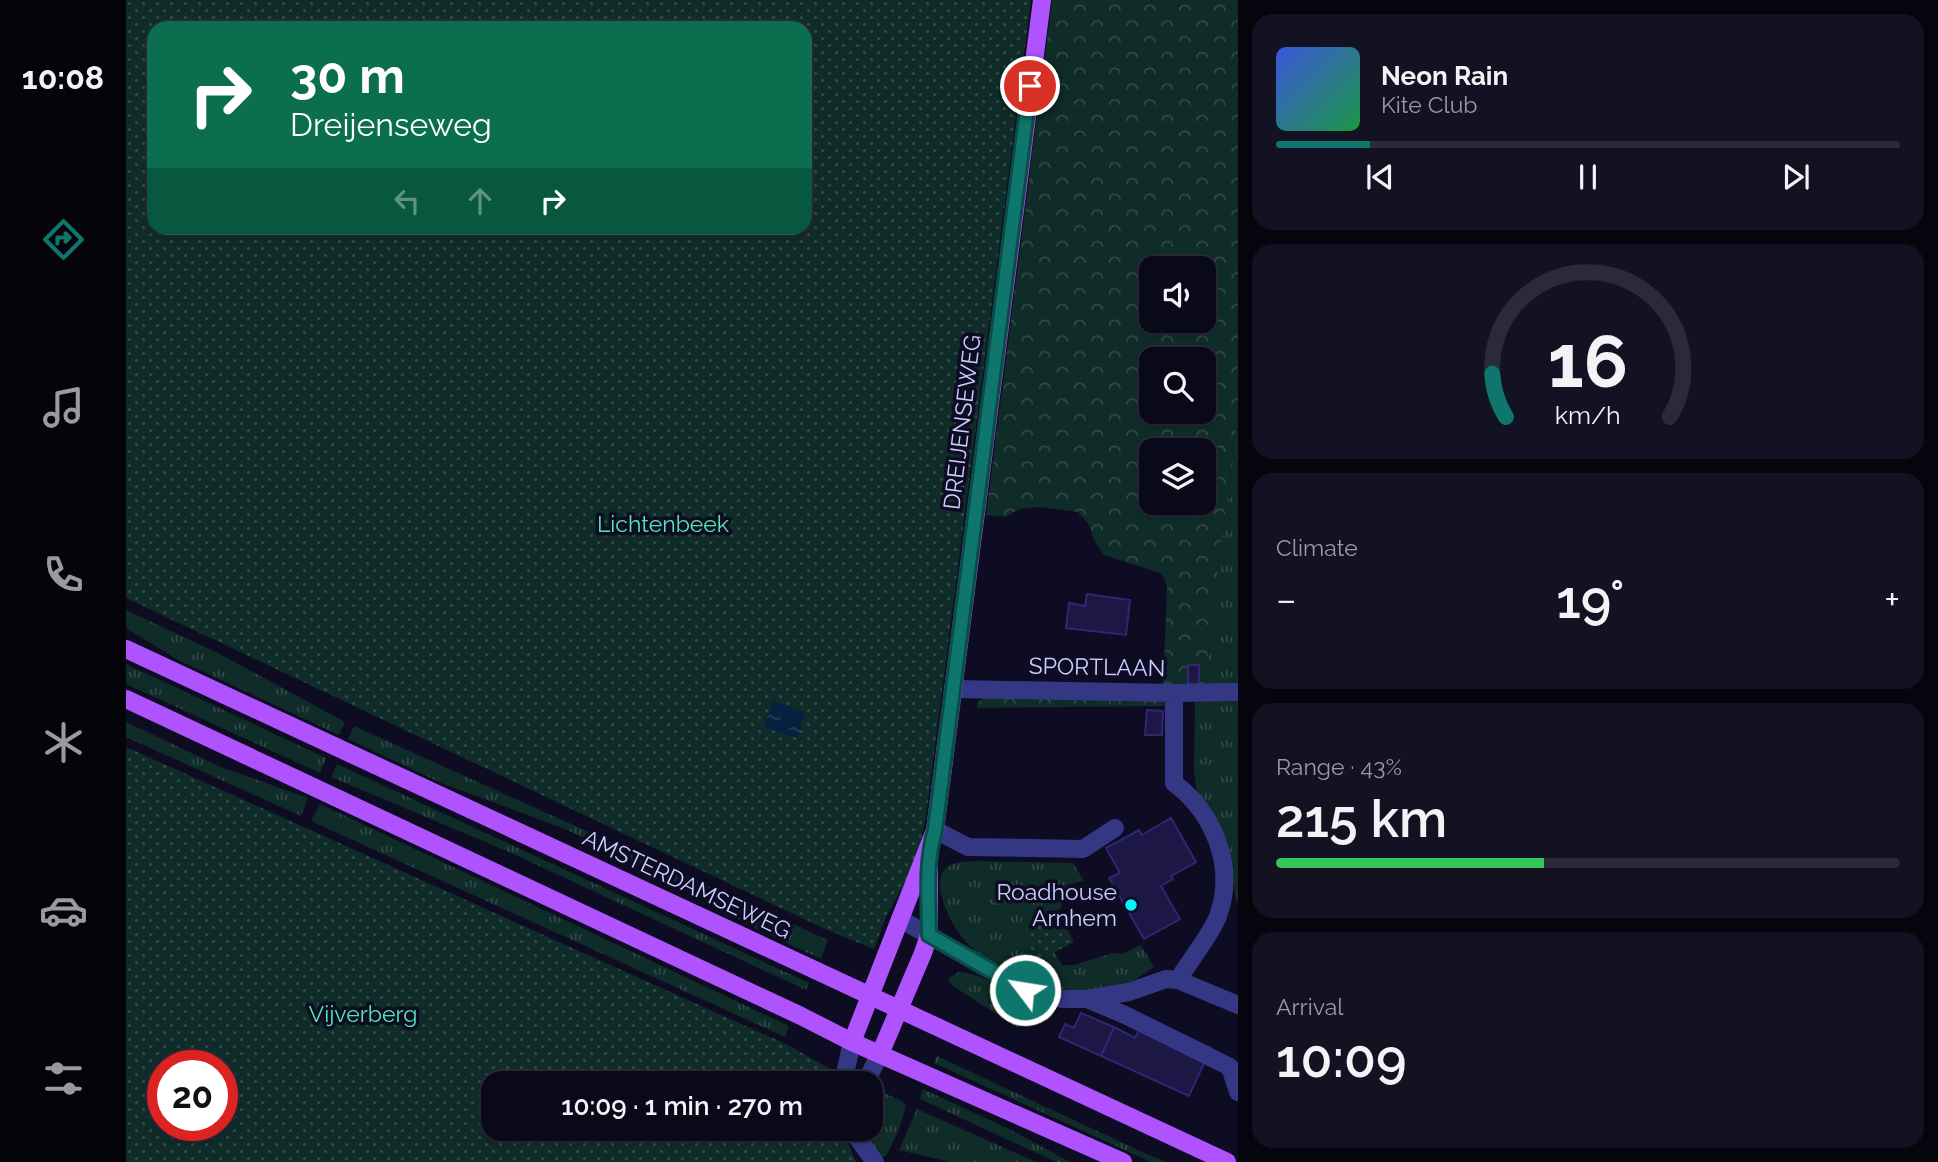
<!DOCTYPE html>
<meta charset="utf-8">
<style>
:root{--surface:#0a091a;--page:#131223;--text:#f1f3f6;--muted:#999aa2;--line:#2a2a39;--accent:#0f766e}
body{margin:0;font-family:Raleway,sans-serif;background:var(--page);color:var(--text);height:100vh;display:flex;flex-direction:column;font-size:26px;white-space:nowrap}
*{box-sizing:border-box;margin:0}
p{font-size:23px;color:var(--muted)}
.icon{flex:none;width:38px;height:38px;fill:none;stroke:currentColor;stroke-width:2;stroke-linecap:round;stroke-linejoin:round}
.map{position:relative;flex:1;overflow:hidden}
.panel{display:flex;flex-direction:column;gap:14px;padding:14px;background:#06050e;width:700px}
.panel>*{flex:none}
.guide{position:absolute;left:21px;top:21px;width:665px;height:214px;border-radius:21px;box-shadow:0 2px 5px #0004,0 0 0 2px var(--line);background:#0b6e4f;color:#fff;overflow:hidden}
.buttons{position:absolute;left:1013px;top:256px;display:grid;gap:14px}
.buttons a{display:grid;place-items:center;width:77px;height:77px;border-radius:14px;background:var(--surface);box-shadow:0 2px 5px #0004,0 0 0 2px var(--line);font-size:35px}
.speed{position:absolute;left:21px;top:1050px;display:flex;gap:14px;font-size:35px;font-weight:700;text-align:center}
.speed>*{display:grid;place-content:center;width:91px;height:91px;border-radius:50%;background:var(--surface);box-shadow:0 2px 5px #0004,0 0 0 2px var(--line);line-height:1}
.speed .limit{border:10px solid #d22;background:#fff;color:#111}
.pin{position:absolute;display:grid;place-items:center;width:60px;height:60px;color:#fff;margin:-30px;border:4px solid #fff;border-radius:50%;box-shadow:0 2px 7px #0007}
.me{position:absolute;width:77px;margin:-38px;rotate:301deg;stroke-linejoin:round;filter:drop-shadow(0 0 5px #0008)}
.turn{display:flex;align-items:center;gap:24px;height:147px;padding:0 28px;font-size:32px}
.turn .icon{width:91px;height:91px;stroke-width:2.5}
.turn b{display:block;font-size:49px;line-height:60px}
.lanes{display:flex;align-items:center;height:66px;padding:0 28px;background:#0003;justify-content:center;gap:35px;direction:ltr}
.lanes .off{opacity:.35}
.big{font-size:52px;font-weight:600;line-height:1.1}
.panel .tile{flex:1;display:flex;flex-direction:column;justify-content:center;gap:10px;min-width:0;padding:0 24px;border-radius:21px;background:var(--page)}
.panel .dial{align-items:center;gap:0}
.dial svg{height:182px;overflow:visible;fill:none;stroke:var(--line);stroke-width:7;stroke-linecap:round;text-anchor:middle}
.dial text{fill:var(--text);stroke:none}
.song{display:flex;align-items:center;gap:21px}
.cover{width:84px;height:84px;border-radius:10px;background:linear-gradient(135deg,hsl(230 70% 55%),hsl(140 70% 35%))}
.played{height:7px;border-radius:4px;background:linear-gradient(90deg,var(--accent) 15%,var(--line) 15%)}
.keys{display:flex;justify-content:space-around;direction:ltr}
.heat{display:flex;justify-content:space-between;align-items:center;font-size:38px;direction:ltr}
.charge{height:10px;border-radius:5px;background:linear-gradient(90deg,#34c759 43%,var(--line) 0)}
.trip{position:absolute;left:355px;top:1071px;width:402px;height:70px;border-radius:21px;background:var(--surface);box-shadow:0 2px 5px #0004,0 0 0 2px var(--line);font-weight:600;line-height:70px;text-align:center}
main{display:flex;flex:1;min-height:0}
.tab-bar{display:flex;flex-direction:column;width:126px;justify-content:space-around;align-items:center;background:#04040a;color:var(--muted)}
.tab-bar .icon{width:49px;height:49px}
.tab-bar .selected{color:var(--accent)}
.tab-bar b{font-size:32px;color:var(--text)}
.map>svg:first-child{display:block}
.grass{fill:url(#grass-tufts)}
.forest{fill:url(#forest-crowns);fill-rule:evenodd}
.park{fill:url(#park-dots);fill-rule:evenodd}
.water{fill:url(#water-ripples)}
.building{fill:#1c1744;stroke:#2f2771;stroke-width:2}
.lines{fill:none;stroke-linecap:round;stroke-linejoin:round}
.minor{stroke:#343884;stroke-width:18}
.major{stroke:#af53ff;stroke-width:18}
.route-casing{stroke:#0a4d48;stroke-width:18}
.route{stroke:#0f766e;stroke-width:12}
.poi-dot{fill:#00f6f7;stroke:#0e0c22;stroke-width:2.5}
.labels{text-anchor:middle;stroke-width:7;stroke-linejoin:round;paint-order:stroke}
.street-label{font-size:23px;fill:#ceccff;stroke:#0e0c22}
.park-label{font-size:23px;fill:#52e6b3;stroke:#0e0c22}
.poi-label{font-size:23px;fill:#ceccff;stroke:#0e0c22;text-anchor:end}
</style>
<main>
<nav class="tab-bar">
<b>10:08</b>
<svg class="icon selected" aria-label="directions" viewBox="0 0 24 24"><path d="M12 3l9 9-9 9-9-9zM9 14v-3h6M13 9l2 2-2 2"/></svg>
<svg class="icon" aria-label="music" viewBox="0 0 24 24"><path d="M9 18V5l10-2v13"/><circle cx="6" cy="18" r="3"/><circle cx="16" cy="16" r="3"/></svg>
<svg class="icon" aria-label="phone" viewBox="0 0 24 24"><path d="M5 4h4l2 5-3 2q2 4 5 5l2-3 5 2v4C11 20 4 13 5 4z"/></svg>
<svg class="icon" aria-label="climate" viewBox="0 0 24 24"><path d="M12 3v18M4 7l16 10M4 17L20 7"/></svg>
<svg class="icon" aria-label="car" viewBox="0 0 24 24"><path d="M5 17H2v-5l4-1 3-4h7l3 4 3 1v5h-3M9 17h6M6 11h13"/><circle cx="7" cy="17" r="2"/><circle cx="17" cy="17" r="2"/></svg>
<svg class="icon" aria-label="filters" viewBox="0 0 24 24"><path d="M4 7h16M4 17h16"/><circle cx="9" cy="7" r="2"/><circle cx="15" cy="17" r="2"/></svg>
</nav>
<div class="map">
<svg width="1112" height="1162" viewBox="0 0 1112 1162">
<defs>
<pattern id="grass-tufts" width="24" height="20" patternUnits="userSpaceOnUse" patternTransform="scale(1.75)"><rect width="24" height="20" fill="#0f2c28"/><path d="M3 7l-1-3M5 7V3M7 7l1-3M15 17l-1-3M17 17v-4M19 17l1-3" fill="none" stroke="#314948"/></pattern>
<pattern id="forest-crowns" width="20" height="18" patternUnits="userSpaceOnUse" patternTransform="scale(1.75)"><rect width="20" height="18" fill="#0f2c28"/><path d="M2 6a3 3 0 1 1 6 0M12 15a3 3 0 1 1 6 0" fill="none" stroke="#314948"/></pattern>
<pattern id="park-dots" width="8" height="8" patternUnits="userSpaceOnUse" patternTransform="scale(1.75)"><rect width="8" height="8" fill="#0f2c28"/><path d="M2 2h.1M6 6h.1" fill="none" stroke="#314948" stroke-width="1.8" stroke-linecap="round"/></pattern>
<pattern id="water-ripples" width="26" height="14" patternUnits="userSpaceOnUse" patternTransform="scale(1.75)"><rect width="26" height="14" fill="#062140"/><path d="M2 4q2-2 4 0t4 0M15 11q2-2 4 0t4 0" fill="none" stroke="#29405d"/></pattern>
</defs>
<rect width="100%" height="100%" fill="#0e0c22"/>
<path class="grass" d="M1112 409V685H1078L1111 417Z
M0 610 92 653 219 722 213 735 52 660 0 628Z
M0 664 200 758 194 773 0 684Z
M1112 699V902L1110 901 1104 860 1084 811 1071 792 1068 772 1069 700Z
M0 722 95 767 182 798 175 816 0 737Z
M228 726 702 940 695 959 622 925 522 868 439 829 315 783 222 739Z
M211 764 683 983 680 990 383 852 205 777Z
M194 804 663 1026 659 1037 185 821Z
M849 861 947 863 958 881 940 885 939 899 932 912 895 931 911 961 928 952 936 965H948L987 953 996 954 1015 945 1028 967C1016 975 1004 985 990 988 949 999 906 982 871 963 862 958 852 954 844 946 829 933 799 880 823 866 830 861 841 862 849 861Z
M833 972C846 972 877 985 886 994 892 1001 892 1006 901 1010L892 1028 824 984 823 978Z
M811 1056 1016 1152 1040 1162H1025L808 1063Z
M797 1089 883 1129 944 1162H930L794 1099Z
M751 1090 776 1101 780 1106 772 1132 760 1156 756 1157 741 1139 738 1129H746V1097Z
M791 1109 910 1162H824L773 1150Z"/>
<path class="forest" d="M926 0H1112V409L1078 685 1037 686 1041 588 1039 579 1034 573 978 555 968 540 962 523 952 512 914 507 893 509 880 517 860 515ZM1026 268H1078V320H1026ZM1026 359H1078V411H1026ZM1026 450H1078V502H1026Z
M857 698 1037 700 1040 706 851 708V703Z"/>
<path class="park" d="M0 0H905L800 816 794 844 784 873 760 917 748 949 699 929 0 598ZM28 28H679V228H28Z
M0 747 662 1045 706 1070 710 1083H368V1129H716L730 1162H0ZM37 1066H96V1125H37Z
M932 912 948 942 911 962 895 931Z"/>
<path class="water" d="M647 701 679 712 672 738 638 727Z"/>
<path class="building" d="M961 594 1004 600 1000 635 940 628 943 603 959 606Z
M1062 665H1073V684H1062Z
M1021 710 1037 711 1036 735H1019Z
M1045 818 1070 862 1045 876 1047 879 1035 886 1054 919 1018 939 983 878 994 873 980 848 1013 830 1016 835Z
M955 1013 988 1027 975 1056 933 1037 939 1024 948 1028Z
M1019 1018 1085 1048 1063 1096 975 1056 988 1027 1009 1038Z"/>
<g class="lines">
<path class="minor" d="M829 689 1048 693 1112 692
M1048 693V783C1088 813 1110 867 1092 916 1085 935 1063 961 1052 980
M809 830 842 847 957 849 989 828
M774 919 899 990 936 999H961L1003 992 1040 979 1052 980 1112 1005
M961 999 999 1015 1104 1067 1112 1092
M717 1083 726 1042
M739 1083 754 1054
M725 1129 749 1162"/>
<path class="major" d="M0 649 1101 1162
M0 699 675 1016 726 1042 997 1162
M726 1042 809 830 916 0
M754 1054 797 953 803 935V860"/>
</g>
<g class="lines">
<defs>
<path id="route" d="M899 990 803 935C803 900 799 863 809 830L904 86"/>
</defs>
<use href="#route" class="route-casing"/>
<use href="#route" class="route"/>
</g>
<circle class="poi-dot" cx="1005" cy="905" r="7"/>
<g class="labels">
<g class="street-label">
<text transform="translate(836 422) rotate(-83)" y="8">DREIJENSEWEG</text>
<text transform="translate(971 667) rotate(1)" y="8">SPORTLAAN</text>
<text transform="translate(561 884) rotate(25)" y="8">AMSTERDAMSEWEG</text>
</g>
<g class="park-label">
<text x="537" y="532">Lichtenbeek</text>
<text x="237" y="1022">Vijverberg</text>
</g>
<g class="poi-label">
<text x="991" y="900">Roadhouse<tspan x="991" dy="26">Arnhem</tspan></text>
</g>
</g>
</svg>
<div class="buttons">
<a><svg class="icon" aria-label="sound" viewBox="0 0 24 24"><path d="M4 9h4l5-4v14l-5-4H4zM17 9q2 3 0 6"/></svg></a>
<a><svg class="icon" aria-label="search" viewBox="0 0 24 24"><circle cx="10" cy="10" r="6"/><path d="M15 15l6 6"/></svg></a>
<a><svg class="icon" aria-label="layers" viewBox="0 0 24 24"><path d="M12 4l9 5-9 5-9-5zM3 14l9 5 9-5"/></svg></a>
</div>
<div class="speed"><div class="limit">20</div></div>
<div class="pin" style="left:904px;top:86px;background:#d93025"><svg class="icon" aria-label="arrive" viewBox="0 0 24 24"><path d="M6 21V4h12l-3 4 3 4H6"/></svg></div>
<svg class="me" style="left:899px;top:990px" viewBox="-20 -20 40 40"><circle r="17" fill="#0f766e" stroke="#fff" stroke-width="3"/><path d="M0-11L8 9 0 5-8 9z" fill="#fff"/></svg>
<div class="trip">10:09 · 1 min · 270 m</div>
<div class="guide">
<div class="turn"><svg class="icon" aria-label="right" viewBox="0 0 24 24"><path d="M7 20v-9h11M14 6l5 5-5 5"/></svg><div><b>30 m</b>Dreijenseweg</div></div>
<div class="lanes"><svg class="icon off" aria-label="left" viewBox="0 0 24 24"><path d="M17 20v-9H6M10 6l-5 5 5 5"/></svg><svg class="icon off" aria-label="ahead" viewBox="0 0 24 24"><path d="M12 20V5M6 11l6-6 6 6"/></svg><svg class="icon" aria-label="right" viewBox="0 0 24 24"><path d="M7 20v-9h11M14 6l5 5-5 5"/></svg></div>
</div>
</div>
<section class="panel">
<div class="tile">
<div class="song"><i class="cover"></i><div><b>Neon Rain</b><p>Kite Club</p></div></div>
<div class="played"></div>
<div class="keys"><svg class="icon" aria-label="previous" viewBox="0 0 24 24"><path d="M18 5L8 12l10 7zM5 5v14"/></svg><svg class="icon" aria-label="pause" viewBox="0 0 24 24"><path d="M8 5v14M16 5v14"/></svg><svg class="icon" aria-label="next" viewBox="0 0 24 24"><path d="M6 5l10 7-10 7zM19 5v14"/></svg></div>
</div>
<div class="tile dial"><svg viewBox="0 0 100 80">
<path d="M14 69A42 42 0 1 1 86 69"/>
<path d="M14 69A42 42 0 0 1 8 50" stroke="#0f766e"/>
<text x="50" y="56" font-size="32" font-weight="700">16</text>
<text x="50" y="72" font-size="11">km/h</text>
</svg></div>
<div class="tile"><p>Climate</p>
<div class="heat"><a>−</a><b class="big">19°</b><a>+</a></div>
</div>
<div class="tile"><p>Range · 43%</p><b class="big">215 km</b><div class="charge"></div></div>
<div class="tile"><p>Arrival</p><b class="big">10:09</b></div>
</section>
</main>
